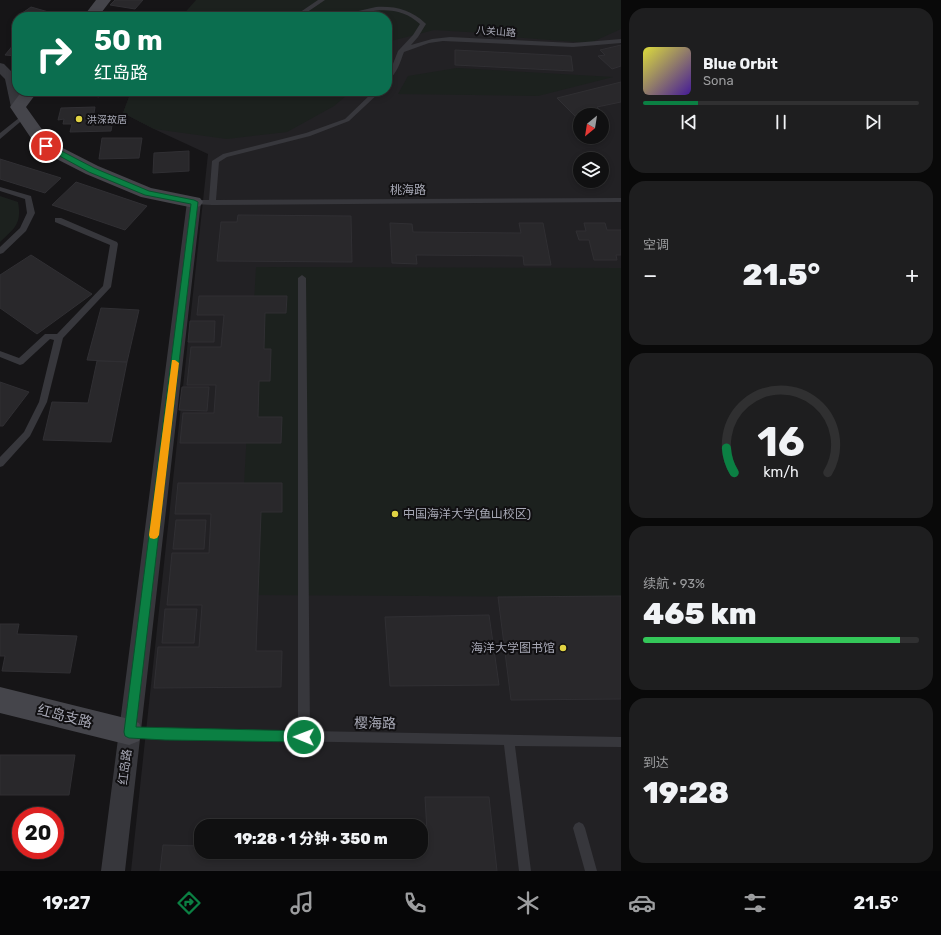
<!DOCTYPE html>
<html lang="zh">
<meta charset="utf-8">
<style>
:root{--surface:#101011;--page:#1e1e1f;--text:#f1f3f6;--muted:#9c9d9f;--line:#303031;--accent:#0b8043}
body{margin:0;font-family:Rubik,"Noto Sans SC",sans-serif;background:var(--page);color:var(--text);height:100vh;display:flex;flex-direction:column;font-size:15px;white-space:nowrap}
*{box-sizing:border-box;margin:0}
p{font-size:13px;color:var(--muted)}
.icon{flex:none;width:22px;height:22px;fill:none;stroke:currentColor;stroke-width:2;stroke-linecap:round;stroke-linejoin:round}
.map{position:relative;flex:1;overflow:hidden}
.drawer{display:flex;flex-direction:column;gap:8px;padding:8px;background:#090909;width:320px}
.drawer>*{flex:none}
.guide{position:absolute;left:12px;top:12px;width:380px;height:84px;border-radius:16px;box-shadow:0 2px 6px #0003,0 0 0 1px var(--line);background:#0b6e4f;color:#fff;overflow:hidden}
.needle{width:26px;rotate:210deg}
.tools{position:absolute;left:573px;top:108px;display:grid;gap:8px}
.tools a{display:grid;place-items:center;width:36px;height:36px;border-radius:50%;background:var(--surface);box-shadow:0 2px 6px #0003,0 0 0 1px var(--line);font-size:20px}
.speed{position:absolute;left:12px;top:807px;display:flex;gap:8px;font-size:20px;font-weight:700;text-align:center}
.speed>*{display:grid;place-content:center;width:52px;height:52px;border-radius:50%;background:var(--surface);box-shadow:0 2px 6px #0003,0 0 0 1px var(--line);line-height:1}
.speed .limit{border:6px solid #d22;background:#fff;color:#111}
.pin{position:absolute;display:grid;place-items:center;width:34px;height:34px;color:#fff;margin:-17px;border:2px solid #fff;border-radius:50%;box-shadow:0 1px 4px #0007}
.me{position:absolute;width:44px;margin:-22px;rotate:271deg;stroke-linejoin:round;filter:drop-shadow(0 0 3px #0008)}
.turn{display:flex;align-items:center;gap:14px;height:84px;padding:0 16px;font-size:18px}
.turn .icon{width:52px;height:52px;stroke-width:2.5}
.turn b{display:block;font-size:28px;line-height:34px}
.big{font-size:30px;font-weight:800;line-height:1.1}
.drawer .card{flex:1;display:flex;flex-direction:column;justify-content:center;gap:6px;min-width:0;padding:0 14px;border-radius:16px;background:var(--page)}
.drawer .dial{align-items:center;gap:0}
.dial svg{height:104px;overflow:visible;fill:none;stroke:var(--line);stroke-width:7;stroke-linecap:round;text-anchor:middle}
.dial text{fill:var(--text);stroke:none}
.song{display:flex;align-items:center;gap:12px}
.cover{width:48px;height:48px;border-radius:6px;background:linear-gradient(135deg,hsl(60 70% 55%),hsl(260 70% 35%))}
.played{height:4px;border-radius:2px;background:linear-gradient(90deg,var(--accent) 20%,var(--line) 20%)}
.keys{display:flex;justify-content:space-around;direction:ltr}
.heat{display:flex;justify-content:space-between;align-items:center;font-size:22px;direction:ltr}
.charge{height:6px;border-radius:3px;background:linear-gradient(90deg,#34c759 93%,var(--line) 0)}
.trip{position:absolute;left:194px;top:819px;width:234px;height:40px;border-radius:16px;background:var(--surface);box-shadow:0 2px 6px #0003,0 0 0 1px var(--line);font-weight:800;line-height:40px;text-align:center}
.menu{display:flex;height:64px;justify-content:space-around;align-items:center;background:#060607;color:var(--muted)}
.menu .icon{width:28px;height:28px}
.menu .selected{color:var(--accent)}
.menu b{font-size:18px;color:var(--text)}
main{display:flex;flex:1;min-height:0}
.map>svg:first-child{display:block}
.built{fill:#222124;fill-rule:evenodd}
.green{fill:#1c211e}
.building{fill:#29282b;stroke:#302f33}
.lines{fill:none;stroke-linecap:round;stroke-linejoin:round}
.lane{fill:#37373c;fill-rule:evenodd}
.street{fill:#37373c;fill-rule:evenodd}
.secondary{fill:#45454b;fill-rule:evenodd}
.route{fill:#0b8043;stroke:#07532c}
.slow{fill:#f59e0b}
.poi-dot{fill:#e1d343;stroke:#111012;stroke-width:1.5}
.labels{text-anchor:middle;stroke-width:4;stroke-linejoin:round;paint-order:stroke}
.far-street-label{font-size:10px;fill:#a8a9b6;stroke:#111012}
.far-poi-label{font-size:10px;fill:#a8a9b6;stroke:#111012;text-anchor:start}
.street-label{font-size:12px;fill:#a8a9b6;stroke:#111012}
.poi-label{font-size:12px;fill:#a8a9b6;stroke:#111012;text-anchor:start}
.near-street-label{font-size:14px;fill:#a8a9b6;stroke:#111012}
</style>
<main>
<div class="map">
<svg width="621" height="871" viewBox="0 0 621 871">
<rect width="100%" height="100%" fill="#161517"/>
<path class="built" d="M621 0V871H131L208 154 154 129 123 113 129 97 135 91H387V17ZM580 115H602V137H580ZM580 159H602V181H580ZM201 826H421V852H201Z"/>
<path class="green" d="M196 0H621V29L590 43 511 37 483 33 434 30 387 42V17H181Z
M457 68 613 77 538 96 398 94 408 76Z
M135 91H352L334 106 287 132 227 139 154 129 123 113 129 97Z
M0 196 18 202C22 224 15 228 0 242Z
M256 267 621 268V597L238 595Z"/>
<path class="building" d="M115 0H143L135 9 110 5Z
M31 7 66 17 15 18Z
M14 44H17V56L5 55Z
M621 45V66L612 69 598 56 605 55 600 50Z
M455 50 571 56 573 71 455 65Z
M621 82V102L597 107 605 115H580V121L557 98Z
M90 91H113L98 97Z
M95 107 93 120H113L111 131 70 132 72 124H63L64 119 58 120 61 108Z
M102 138H142L139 158 99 159Z
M189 151V171L153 173 154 153Z
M0 159 61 178 45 193 0 179Z
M76 182 147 206 125 230 52 205Z
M238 215 351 216 352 262 217 261 221 222H237Z
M390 223 412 224 413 232 521 233 519 223H543L551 265H524L523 256 416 255 417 264 392 263Z
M584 223H605L607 230H621V255H616L617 260H594L589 240H579L576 231H586Z
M31 255 92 294 37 334 0 308V275Z
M199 296H287L286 313H265L264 349H271L270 381H259L258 417H282L281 443H180L183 413H214L216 385H187L191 347H221L224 315H197Z
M101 308 139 310 127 362 87 360Z
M190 321H215L214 342H188Z
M97 361 127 362 111 442 43 440 52 402 88 403Z
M0 382 29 392 3 426H0Z
M182 387H209L207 411 179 410Z
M178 483H282V512H261L256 651H282L281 687 154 688 158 647H199L202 605H167L172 553H209L211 514H175Z
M176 520H206L204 549H173Z
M621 596V699L511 700 498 597Z
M165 609H197L194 643H162Z
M489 615 499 685 390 686 385 617Z
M0 624H19L17 634 77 636 70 673 2 671 5 656H0Z
M0 755H75L69 795H0Z
M425 797H489L497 871H160L163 845 201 846V852H421V849H428Z"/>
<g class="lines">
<path class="lane" d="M318 0H325L300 17H293Z
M376 7C396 6 411 10 425 23L426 24 418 37 411 45 432 39 450 37 573 43 621 39V43L573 47 443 41 429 43 404 52C400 62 397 75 387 80V74L391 69 398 51 413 35 420 24C405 10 387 8 367 12 359 14 352 17 343 17L354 12Z
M374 91H381L349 121 310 136 227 157 219 162 216 200 621 198V202L212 205 194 204 190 202 194 200H209L212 161 223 154 306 133 345 119Z
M24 114 27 116 26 117 0 139V133Z
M0 187 31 196 35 213 26 231 3 253 0 254V247L20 228 27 213 25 199 0 191Z
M55 218H61L117 242 118 244 111 287 63 338 47 402 30 436 3 466 0 467V457L24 432 39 402 54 340 50 339 23 364 20 365 0 357V351L19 358 45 334H57L103 286 110 245 55 222Z
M302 275 306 278 310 731 621 737V747L515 746 531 871H519L504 745 165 739 131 737 127 736 125 732 127 728 131 727 298 731V278Z
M579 822 583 824 585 828 597 871H585L573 828 575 824Z"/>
<path class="street" d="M0 63 4 64 17 77V91H21L25 107 23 110H13L11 107 5 79 0 74Z
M194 197 199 199 201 202 125 871H101L187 202 189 199Z"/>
<path class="secondary" d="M96 0H111L98 17H83Z
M22 91H38L26 107 51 142 98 166 151 188 200 198 203 202 200 206 194 208 141 197 86 174 39 150 10 107Z
M0 687 129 719 139 723 143 732 139 741 129 745 0 713Z"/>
</g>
<path class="route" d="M43 144H48L94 168 149 191 194 200 198 202 136 727 304 731 308 733 310 737 308 741 304 742 165 740 129 738 125 736 124 732 191 204 145 195 89 172 43 147Z"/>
<path class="slow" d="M172 360H175L179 363 159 535 157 538 154 539 150 538 149 535Z"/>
<g class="poi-dot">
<circle cx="79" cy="119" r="4"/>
<circle cx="395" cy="514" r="4"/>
<circle cx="563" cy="648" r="4"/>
</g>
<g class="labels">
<g class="far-street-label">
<text transform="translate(496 31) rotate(4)" y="4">八关山路</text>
</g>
<g class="far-poi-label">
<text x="87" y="123">洪深故居</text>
</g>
<g class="street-label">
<text x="408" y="194">桃海路</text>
<text transform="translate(125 767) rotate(-83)" y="4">红岛路</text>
</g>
<g class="poi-label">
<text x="403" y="518">中国海洋大学(鱼山校区)</text>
<text x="555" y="652" text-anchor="end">海洋大学图书馆</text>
</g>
<g class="near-street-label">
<text transform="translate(65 716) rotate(14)" y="5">红岛支路</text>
<text transform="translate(375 723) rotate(1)" y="5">樱海路</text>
</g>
</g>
</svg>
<div class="tools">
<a><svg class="needle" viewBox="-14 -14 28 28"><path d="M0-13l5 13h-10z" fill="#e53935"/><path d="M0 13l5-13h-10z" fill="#9c9d9f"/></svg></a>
<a><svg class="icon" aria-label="layers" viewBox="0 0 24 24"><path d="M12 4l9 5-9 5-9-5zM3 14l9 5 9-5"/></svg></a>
</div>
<div class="speed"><div class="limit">20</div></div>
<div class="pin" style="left:46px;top:146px;background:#d93025"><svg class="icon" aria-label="arrive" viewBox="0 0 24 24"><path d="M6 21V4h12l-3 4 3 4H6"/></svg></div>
<svg class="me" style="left:304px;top:737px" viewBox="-20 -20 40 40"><circle r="17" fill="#0b8043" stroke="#fff" stroke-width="3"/><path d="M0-11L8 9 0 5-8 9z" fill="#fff"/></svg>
<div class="trip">19:28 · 1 分钟 · 350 m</div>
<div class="guide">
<div class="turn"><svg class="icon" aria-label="right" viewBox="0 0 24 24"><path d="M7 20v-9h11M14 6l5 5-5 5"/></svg><div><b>50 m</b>红岛路</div></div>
</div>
</div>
<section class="drawer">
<div class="card">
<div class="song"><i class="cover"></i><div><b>Blue Orbit</b><p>Sona</p></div></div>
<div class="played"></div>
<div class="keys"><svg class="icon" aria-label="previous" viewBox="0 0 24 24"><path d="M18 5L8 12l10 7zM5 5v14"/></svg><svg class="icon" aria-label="pause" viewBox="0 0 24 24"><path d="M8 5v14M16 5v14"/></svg><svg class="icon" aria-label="next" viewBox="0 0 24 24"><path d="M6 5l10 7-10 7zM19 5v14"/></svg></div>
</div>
<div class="card"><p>空调</p>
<div class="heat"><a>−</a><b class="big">21.5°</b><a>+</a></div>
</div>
<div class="card dial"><svg viewBox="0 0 100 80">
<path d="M14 69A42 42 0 1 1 86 69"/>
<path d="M14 69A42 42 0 0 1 8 50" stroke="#0b8043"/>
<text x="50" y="56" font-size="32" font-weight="700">16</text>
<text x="50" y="72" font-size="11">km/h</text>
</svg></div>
<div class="card"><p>续航 · 93%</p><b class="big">465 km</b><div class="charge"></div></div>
<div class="card"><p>到达</p><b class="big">19:28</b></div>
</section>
</main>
<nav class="menu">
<b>19:27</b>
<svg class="icon selected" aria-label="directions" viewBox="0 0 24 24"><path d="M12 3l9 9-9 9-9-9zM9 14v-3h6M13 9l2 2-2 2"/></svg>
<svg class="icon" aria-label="music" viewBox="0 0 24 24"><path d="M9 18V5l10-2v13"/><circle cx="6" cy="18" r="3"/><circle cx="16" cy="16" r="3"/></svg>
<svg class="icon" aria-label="phone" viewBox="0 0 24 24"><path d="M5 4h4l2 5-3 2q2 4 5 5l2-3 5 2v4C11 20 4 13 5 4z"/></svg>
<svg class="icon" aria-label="climate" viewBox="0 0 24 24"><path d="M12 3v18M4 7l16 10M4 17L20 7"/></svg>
<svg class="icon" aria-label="car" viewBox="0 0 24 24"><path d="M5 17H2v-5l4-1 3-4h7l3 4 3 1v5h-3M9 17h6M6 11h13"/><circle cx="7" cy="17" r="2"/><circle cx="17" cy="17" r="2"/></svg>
<svg class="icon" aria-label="filters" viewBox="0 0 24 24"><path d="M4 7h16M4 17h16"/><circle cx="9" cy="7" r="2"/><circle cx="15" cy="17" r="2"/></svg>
<b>21.5°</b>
</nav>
